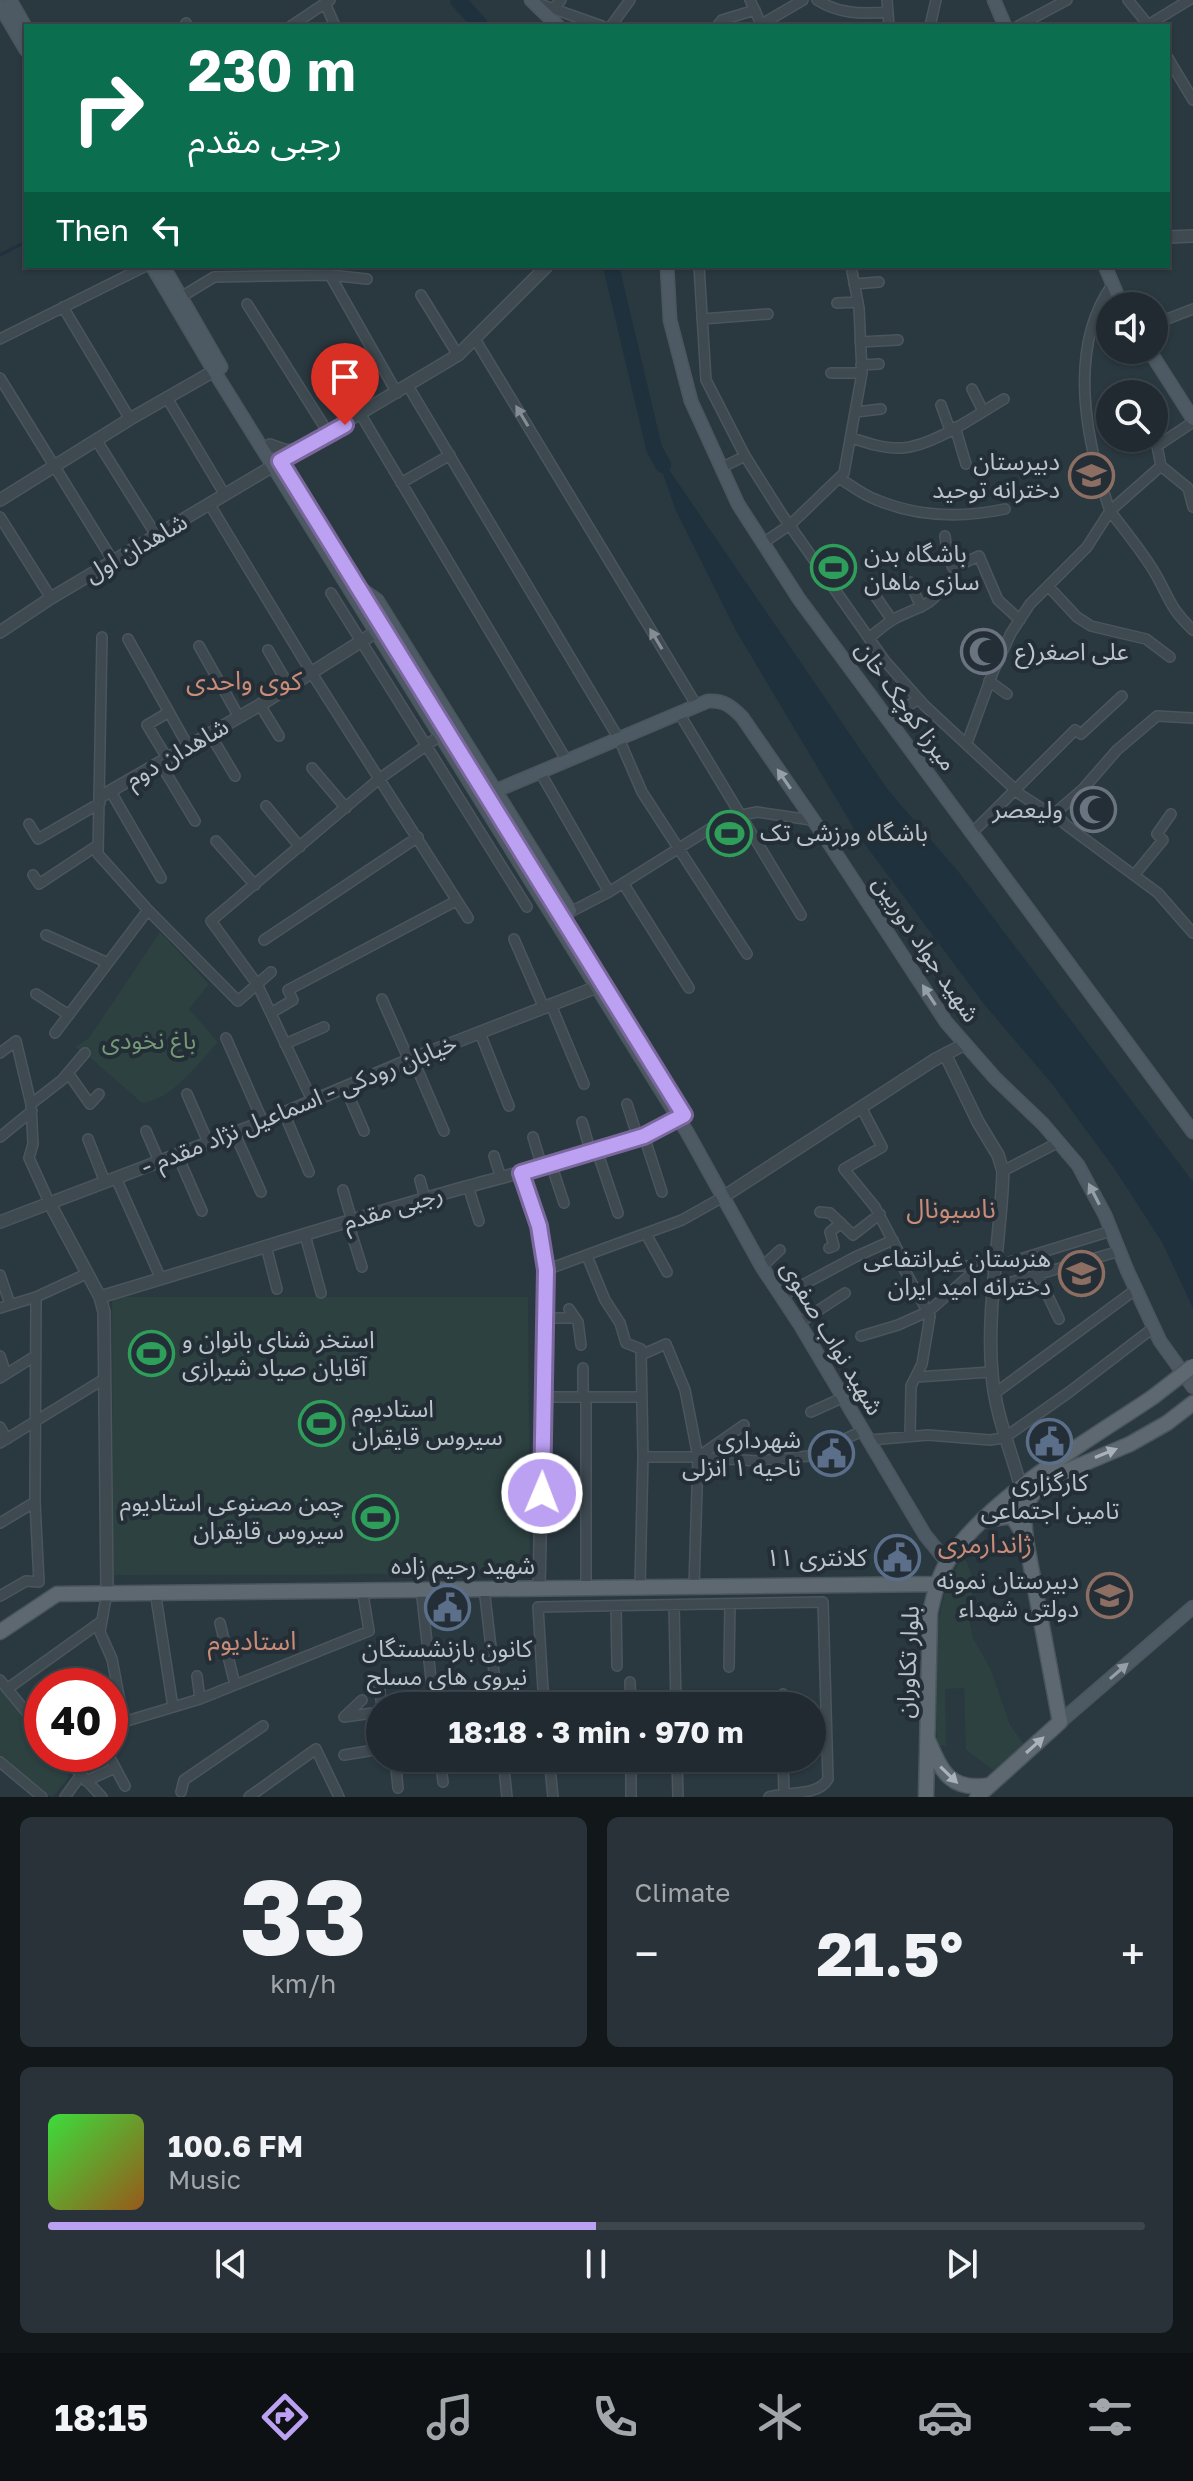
<!DOCTYPE html>
<meta charset="utf-8">
<style>
:root{--surface:#202a30;--page:#283238;--text:#f1f3f6;--muted:#a2a7ab;--line:#3d464c;--accent:#bca0f2}
body{margin:0;font-family:"Golos Text","Noto Sans Arabic",sans-serif;background:var(--page);color:var(--text);height:100vh;display:flex;flex-direction:column;font-size:30px;white-space:nowrap}
*{box-sizing:border-box;margin:0}
p{font-size:26px;color:var(--muted)}
.icon{flex:none;width:44px;height:44px;fill:none;stroke:currentColor;stroke-width:2;stroke-linecap:round;stroke-linejoin:round}
.map{position:relative;height:1797px;overflow:hidden}
.sheet{display:flex;flex-direction:column;gap:20px;padding:20px;background:#12171a;flex:1}
.sheet>*{flex:none}
.guide{position:absolute;left:24px;top:24px;width:1146px;height:244px;border-radius:0px;box-shadow:0 2px 6px #0004,0 0 0 2px var(--line);background:#0b6e4f;color:#fff;overflow:hidden}
.fabs{position:absolute;left:1096px;top:292px;display:grid;gap:16px}
.fabs a{display:grid;place-items:center;width:72px;height:72px;border-radius:50%;background:var(--surface);box-shadow:0 2px 6px #0004,0 0 0 2px var(--line);font-size:40px}
.speed{position:absolute;left:24px;top:1668px;display:flex;gap:16px;font-size:40px;font-weight:700;text-align:center}
.speed>*{display:grid;place-content:center;width:104px;height:104px;border-radius:50%;background:var(--surface);box-shadow:0 2px 6px #0004,0 0 0 2px var(--line);line-height:1}
.speed .limit{border:12px solid #d22;background:#fff;color:#111}
.pin{position:absolute;display:grid;place-items:center;width:68px;height:68px;color:#fff;margin:-82px -34px;border-radius:50% 50% 50% 0;rotate:-45deg;box-shadow:0 0 8px #0007}
.pin .icon{rotate:45deg}
.me{position:absolute;width:88px;margin:-44px;rotate:1deg;stroke-linejoin:round;filter:drop-shadow(0 0 6px #0008)}
.turn{display:flex;align-items:center;gap:28px;height:168px;padding:0 32px;font-size:36px}
.turn .icon{width:104px;height:104px;stroke-width:2.5}
.turn b{display:block;font-size:56px;line-height:68px}
.then{display:flex;align-items:center;height:76px;padding:0 32px;background:#0003;gap:16px;font-size:30px}
.big{font-size:60px;font-weight:700;line-height:1.1}
.sheet .tile{flex:1;display:flex;flex-direction:column;justify-content:center;gap:12px;min-width:0;padding:0 28px;border-radius:12px;background:var(--page)}
.sheet .dial{align-items:center;gap:0}
.dial b{font-size:104px;line-height:1}
.song{display:flex;align-items:center;gap:24px}
.cover{width:96px;height:96px;border-radius:12px;background:linear-gradient(135deg,hsl(120 70% 55%),hsl(30 70% 35%))}
.played{height:8px;border-radius:4px;background:linear-gradient(90deg,var(--accent) 50%,var(--line) 50%)}
.keys{display:flex;justify-content:space-around;direction:ltr}
.heat{display:flex;justify-content:space-between;align-items:center;font-size:44px;direction:ltr}
.sheet .tiles{flex:1;display:grid;gap:20px;grid-template-columns:1fr 1fr}
.tile:last-child{grid-column:span 2}
.trip{position:absolute;left:366px;top:1692px;width:460px;height:80px;border-radius:40px;background:var(--surface);box-shadow:0 2px 6px #0004,0 0 0 2px var(--line);font-weight:700;line-height:80px;text-align:center}
.menu{display:flex;height:128px;justify-content:space-around;align-items:center;background:#0d1113;color:var(--muted)}
.menu .icon{width:56px;height:56px}
.menu .active{color:var(--accent)}
.menu b{font-size:36px;color:var(--text)}
.map>svg:first-child{display:block}
.green{fill:#2c4140}
.water{fill:#1e313d}
.lines{fill:none;stroke-linecap:round;stroke-linejoin:round}
.stream{stroke:#1e313d;stroke-width:3}
.river{stroke:#1e313d;stroke-width:16}
.minor-casing{stroke:#4b555d;stroke-width:12}
.tertiary-casing{stroke:#4b555d;stroke-width:14}
.secondary-casing{stroke:#4b555d;stroke-width:15}
.primary-casing{stroke:#4b555d;stroke-width:17}
.minor{stroke:#3e4950;stroke-width:9}
.tertiary{stroke:#3e4950;stroke-width:11}
.secondary{stroke:#4d5963;stroke-width:12}
.primary{stroke:#5d6870;stroke-width:14}
.primary-bridge-casing{stroke:#4b555d;stroke-width:17;stroke-linecap:butt}
.primary-bridge{stroke:#5d6870;stroke-width:14}
.oneway{fill:#838d93}
.oneway2{fill:#949fa6}
.oneway3{fill:#a8b2b8}
.route-casing{stroke:#7a689d;stroke-width:20}
.route{stroke:#bca0f2;stroke-width:14}
.labels{text-anchor:middle;stroke-width:8;stroke-linejoin:round;paint-order:stroke}
.poi-label{font-size:24px;fill:#bbc4ca;stroke:#232e36;text-anchor:end}
.street-label{font-size:24px;fill:#bbc4ca;stroke:#232e36}
.park-label{font-size:24px;fill:#759877;stroke:#232e36}
.neighbourhood-label{font-size:26px;fill:#ca8b77;stroke:#232e36}
</style>
<div class="map">
<svg width="1193" height="1797" viewBox="0 0 1193 1797">
<rect width="100%" height="100%" fill="#2a3840"/>
<path class="green" d="M160 932 209 984 189 1009 218 1042C198 1064 173 1099 142 1103L86 1054 75 1047 89 1038Z
M112 1297H528L530 1574 113 1575Z
M964 1555 974 1581 969 1617 973 1638 991 1670 1010 1725 1025 1746 993 1770 966 1750 964 1688 945 1689 946 1746 938 1745C931 1703 933 1629 946 1589 950 1577 958 1566 964 1555Z
M0 1688 42 1738V1754H55L68 1769V1778L53 1797 37 1791 0 1759Z"/>
<path class="water" d="M654 448 888 790 961 875 1193 1182V1308L1162 1242 1114 1168 1053 1085 984 1004 858 835 735 629 676 511Z"/>
<g class="lines">
<path class="stream" d="M0 255 26 242"/>
<path class="river" d="M458 0 481 26
M611 266 654 448 663 465"/>
<defs>
<path id="minor" d="M750 0 762 26
M817 0C839 14 861 14 886 12
M887 0 889 26
M1128 0 1149 26
M325 3 335 26
M537 3 602 26
M553 9 561 0
M762 24 803 0
M1148 25 1189 0
M185 26 186 23
M291 26 330 0
M611 26 630 0
M717 26 722 20 755 10
M930 26 936 0
M1018 26 1067 0
M1168 58 1193 100
M699 266 706 380 745 456 781 513 885 661 924 705 1021 795 1063 822
M330 275 397 393
M854 284 879 282
M421 295 458 355
M181 297 214 277 330 275 367 279
M837 303 858 302
M247 304 329 434
M63 307 130 419
M702 319 768 314
M1154 324 1193 309
M0 339 146 266
M475 339 697 706
M860 342 898 340
M861 365 879 364
M831 373H862
M0 378 113 561
M408 386 619 739 642 792 747 954
M972 389 983 411
M167 398 225 495
M941 405 950 430
M856 412 881 409
M361 415 567 761
M1193 422 1157 446 1161 466 1110 511C1125 531 1142 551 1155 573 1169 597 1170 609 1193 630
M955 427 966 464
M852 438C867 443 885 449 902 448 934 446 976 415 1004 399
M97 441 156 535
M1161 466 1188 488 1193 507
M721 468 745 456
M839 478C851 485 863 495 877 500 918 517 962 518 1005 509
M401 483 450 455
M210 505 311 672 468 918
M0 517 51 598
M945 536 947 552 953 568 979 556 998 600 1020 620
M763 543 791 524 844 473 862 373 859 308 851 266
M910 582 921 607
M832 584 848 574
M1048 586 1077 617 1091 626 1146 639 1170 657
M331 593 527 907
M876 597 892 620
M102 637 98 854 148 910 238 1001 271 972
M869 638C878 631 886 623 896 618 914 608 935 606 943 584
M128 639 188 746
M199 646 239 717
M268 650 289 686
M989 681 1007 694
M260 705 279 736
M679 713 801 915
M887 718 919 699
M1193 718 1157 716 1117 750 1083 789 1055 813 1066 825 1158 893 1193 933
M210 734 235 776
M967 743 993 672 1011 633 1030 604 1087 547 1110 511C1086 442 1067 349 1112 285
M167 758 147 725 169 712
M160 763 195 821
M312 768 346 808
M540 772 609 892
M111 792 161 878
M266 806 300 847
M29 824 38 839 100 803
M972 833 1075 730 1081 734 1122 696
M216 841 255 885
M1135 874 1163 840 1157 834 1171 814
M33 875 39 884 98 845
M623 883 689 988
M555 920 609 892 727 818 757 812 811 820
M46 935 108 963
M514 939 544 1008
M264 940 418 837
M36 994 69 1015
M382 999 409 1060
M551 1005 584 1084
M271 1013 293 1000 288 990 456 901
M55 1033 148 910
M480 1033 509 1106
M226 1038 263 1122
M285 1044 324 1027
M0 1053 16 1041 31 1104 33 1144 29 1158 49 1202
M413 1059 444 1131
M68 1073 90 1104 99 1094
M345 1087 364 1131
M187 1094 208 1142
M312 1100 257 984 211 921 379 779 441 735
M31 1104 62 1080 85 1053
M627 1104 638 1138
M861 1107 882 1147 844 1169 875 1207 904 1262 903 1267 930 1316 922 1364 911 1386 910 1436
M284 1113 309 1172
M582 1122 591 1153
M146 1131 159 1161
M234 1132 261 1192
M644 1136 662 1192
M0 1137 32 1111
M533 1137 542 1167
M88 1139 105 1182
M597 1151 618 1213
M177 1154 202 1211
M494 1156 501 1178
M551 1164 564 1203
M1003 1171 1059 1142
M116 1178 161 1279
M420 1180 425 1199
M468 1186 479 1221
M343 1190 352 1221
M820 1212 830 1213 853 1235 880 1214
M348 1222 362 1267
M646 1234 667 1272
M305 1235 321 1293
M266 1246 277 1289
M829 1248 834 1246 830 1232 841 1223
M587 1256 605 1300 620 1323 626 1343 641 1349 643 1457 640 1587
M1087 1261 1094 1285
M904 1262 940 1266H997L1111 1231
M762 1267 780 1250
M546 1270 682 1220 723 1197
M0 1275 10 1304
M1038 1275 1059 1319
M994 1287 1120 1251
M782 1296 855 1257 893 1240
M36 1297 35 1502 39 1582
M0 1308 36 1297 86 1274
M569 1309 578 1322 581 1345
M545 1318H575
M799 1323 845 1293
M861 1336 898 1325 929 1311 979 1267
M641 1355 666 1344 685 1390 698 1457 694 1587
M0 1356 6 1374
M917 1377 991 1372
M0 1378 35 1356
M994 1394 1135 1290
M544 1397H641
M583 1398V1368
M811 1412 842 1398
M0 1427 7 1439
M870 1440 928 1435 990 1440 1004 1438 1068 1393 1153 1328
M0 1443 104 1379
M643 1457H698L757 1461 809 1456 862 1431
M698 1457 744 1425
M0 1523 35 1502
M421 1588 434 1706
M484 1588 498 1706
M586 1588V1398
M155 1591 173 1707
M107 1592 100 1632 112 1659 124 1722
M0 1596 26 1581 39 1582
M674 1605 676 1706
M616 1606 617 1666
M220 1623 235 1685
M729 1667 730 1604
M197 1676 200 1699
M0 1680 42 1731
M630 1682 631 1706
M379 1686 382 1706
M7 1689 102 1621
M783 1694V1706
M362 1700 344 1717 380 1712
M544 1706 538 1607 823 1602 828 1779C818 1797 786 1791 769 1797
M110 1726 200 1699 369 1631 362 1588
M62 1754 102 1797
M108 1754 125 1786
M344 1755 380 1749
M395 1758 398 1788
M440 1758 443 1782
M503 1758 507 1797
M549 1758 553 1797
M631 1758V1797
M677 1758 678 1797
M783 1758 784 1793
M0 1762 42 1797
M86 1781 115 1768
M181 1792 184 1780 263 1726
M65 1797 81 1775
M249 1797 316 1749 339 1797"/>
<path id="tertiary" d="M1168 237 1193 236
M270 445 287 451 299 449
M280 461 458 355 547 266
M0 500 130 419 214 371
M0 632 51 598 273 466
M100 797 260 705 376 632
M945 1054 978 1122 998 1155 1003 1171C1001 1236 986 1310 992 1374 995 1414 1011 1450 1021 1488
M521 1173 539 1226 546 1270 539 1588
M723 1197 934 1060 965 1044
M49 1202 100 1297 104 1312 107 1592
M0 1222 263 1122 409 1060 597 987
M100 1297C222 1261 343 1221 466 1187 540 1166 616 1152 684 1115"/>
<path id="secondary" d="M10 0 26 28
M531 0 558 26
M994 0 1005 26
M0 6 26 50
M152 266 214 371 687 1132 762 1267 799 1323 925 1535 947 1562
M163 266 221 367
M667 266 670 320 691 401 738 504 799 599 1193 1132
M1105 266 1122 306
M1149 350 1193 419
M356 585 377 600 570 911
M495 791 708 701C724 700 731 706 742 717L827 840 946 1022 995 1078 1043 1124 1078 1165 1105 1215 1127 1270 1160 1341 1193 1387
M1060 1722 1193 1607"/>
<path id="primary" d="M985 1520 1012 1516 1022 1532
M0 1632 57 1594 937 1584
M928 1740C942 1772 950 1792 990 1785
M926 1797 930 1613C934 1595 938 1577 948 1561 987 1498 1091 1439 1153 1397
M977 1797 1060 1722 1026 1540 1023 1509 1035 1491 1057 1475 1130 1444 1167 1423 1193 1403"/>
</defs>
<use href="#minor" class="minor-casing"/>
<use href="#tertiary" class="tertiary-casing"/>
<use href="#secondary" class="secondary-casing"/>
<use href="#primary" class="primary-casing"/>
<use href="#minor" class="minor"/>
<use href="#tertiary" class="tertiary"/>
<use href="#secondary" class="secondary"/>
<use href="#primary" class="primary"/>
<defs>
<path id="primary-bridge" d="M1153 1397 1193 1366"/>
</defs>
<use href="#primary-bridge" class="primary-bridge-casing"/>
<use href="#primary-bridge" class="primary-bridge"/>
</g>
<defs><path id="oneway-solid" d="M-6-.8H1V-3.2L6.5 0L1 3.2V.8H-6Z" transform="scale(2)"/></defs>
<g class="oneway">
<use href="#oneway-solid" transform="translate(522 416) rotate(-121)"/>
<use href="#oneway-solid" transform="translate(656 639) rotate(-121)"/>
</g>
<g class="oneway2">
<use href="#oneway-solid" transform="translate(784 779) rotate(-124)"/>
<use href="#oneway-solid" transform="translate(929 995) rotate(-123)"/>
<use href="#oneway-solid" transform="translate(1094 1194) rotate(-117)"/>
<use href="#oneway-solid" transform="translate(1119 1671) rotate(-41)"/>
</g>
<g class="oneway3">
<use href="#oneway-solid" transform="translate(1106 1453) rotate(-22)"/>
<use href="#oneway-solid" transform="translate(1035 1745) rotate(-42)"/>
<use href="#oneway-solid" transform="translate(949 1775) rotate(44)"/>
</g>
<g class="lines">
<defs>
<path id="route" d="M345 425 280 461 684 1115 644 1136 521 1173 539 1226 546 1270 542 1493"/>
</defs>
<use href="#route" class="route-casing"/>
<use href="#route" class="route"/>
</g>
<defs>
<symbol id="school-ring" viewBox="-11 -11 22 22"><circle r="9.5" fill="#232e36" stroke="#8d6e63" stroke-width="1.5"/><path d="M0-5L7-2L0 1L-7-2ZM-4 1L0 2.5L4 1V4Q0 6-4 4Z" fill="#8d6e63"/></symbol>
<symbol id="stadium-ring" viewBox="-11 -11 22 22"><circle r="9.5" fill="#232e36" stroke="#2e9e5b" stroke-width="1.5"/><path d="M0-5a6.5 5 0 1 0 0 10a6.5 5 0 1 0 0-10ZM-3.5-1.8h7v3.6h-7Z" fill="#2e9e5b"/></symbol>
<symbol id="mosque-ring" viewBox="-11 -11 22 22"><circle r="9.5" fill="#232e36" stroke="#6b7280" stroke-width="1.5"/><path d="M3.5-4.9A6 6 0 1 0 3.5 4.9A5 5 0 1 1 3.5-4.9Z" fill="#6b7280"/></symbol>
<symbol id="civic-ring" viewBox="-11 -11 22 22"><circle r="9.5" fill="#232e36" stroke="#5c6f8a" stroke-width="1.5"/><path d="M-.6-6.5H3V-4.5H.6V-3L4-1V1h2V6H-6V1h2V-1L-.6-3ZM-1.2 2.5V6h2.4V2.5Z" fill="#5c6f8a"/></symbol>
</defs>
<g fill-rule="evenodd">
<use href="#school-ring" x="1066" y="450" width="51" height="51"/>
<use href="#stadium-ring" x="808" y="542" width="51" height="51"/>
<use href="#mosque-ring" x="958" y="626" width="51" height="51"/>
<use href="#mosque-ring" x="1068" y="784" width="51" height="51"/>
<use href="#stadium-ring" x="704" y="808" width="51" height="51"/>
<use href="#school-ring" x="1056" y="1248" width="51" height="51"/>
<use href="#stadium-ring" x="126" y="1328" width="51" height="51"/>
<use href="#stadium-ring" x="296" y="1398" width="51" height="51"/>
<use href="#civic-ring" x="1024" y="1416" width="51" height="51"/>
<use href="#civic-ring" x="806" y="1428" width="51" height="51"/>
<use href="#stadium-ring" x="350" y="1492" width="51" height="51"/>
<use href="#civic-ring" x="872" y="1532" width="51" height="51"/>
<use href="#school-ring" x="1084" y="1570" width="51" height="51"/>
<use href="#civic-ring" x="422" y="1582" width="51" height="51"/>
</g>
<g class="labels">
<g class="poi-label">
<text x="1060" y="470">دبیرستان<tspan x="1060" dy="28">دخترانه توحید</tspan></text>
<text x="864" y="562" text-anchor="start">باشگاه بدن<tspan x="864" dy="28">سازی ماهان</tspan></text>
<text x="1015" y="660" text-anchor="start">علی اصغر(ع</text>
<text x="1063" y="818">ولیعصر</text>
<text x="760" y="841" text-anchor="start">باشگاه ورزشی تک</text>
<text x="1051" y="1267">هنرستان غیرانتفاعی<tspan x="1051" dy="28">دخترانه امید ایران</tspan></text>
<text x="182" y="1348" text-anchor="start">استخر شنای بانوان و<tspan x="182" dy="28">آقایان صیاد شیرازی</tspan></text>
<text x="352" y="1417" text-anchor="start">استادیوم<tspan x="352" dy="28">سیروس قایقران</tspan></text>
<text x="801" y="1448">شهرداری<tspan x="801" dy="28">ناحیه ۱ انزلی</tspan></text>
<text x="1050" y="1491" text-anchor="middle">کارگزاری<tspan x="1050" dy="28">تامین اجتماعی</tspan></text>
<text x="344" y="1511">چمن مصنوعی استادیوم<tspan x="344" dy="28">سیروس قایقران</tspan></text>
<text x="867" y="1566">کلانتری ۱۱</text>
<text x="1079" y="1589">دبیرستان نمونه<tspan x="1079" dy="28">دولتی شهداء</tspan></text>
<text x="447" y="1657" text-anchor="middle">کانون بازنشستگان<tspan x="447" dy="28">نیروی های مسلح</tspan></text>
</g>
<g class="street-label">
<text transform="translate(136 548) rotate(-30)" y="8">شاهدان اول</text>
<text transform="translate(906 706) rotate(54)" y="8">میرزا کوچک خان</text>
<text transform="translate(177 753) rotate(-30)" y="8">شاهدان دوم</text>
<text transform="translate(926 949) rotate(56)" y="8">شهید جواد دوربین</text>
<text transform="translate(299 1105) rotate(-22)" y="8">- خیابان رودکی - اسماعیل نژاد مقدم</text>
<text transform="translate(393 1208) rotate(-17)" y="8">رجبی مقدم</text>
<text transform="translate(832 1338) rotate(59)" y="8">شهید نواب صفوی</text>
<text x="463" y="1574">شهید رحیم زاده</text>
<text transform="translate(908 1662) rotate(-87)" y="8">بلوار تکاوران</text>
</g>
<g class="park-label">
<text x="149" y="1049">باغ نخودی</text>
</g>
<g class="neighbourhood-label">
<text x="244" y="690">کوی واحدی</text>
<text x="951" y="1218">ناسیونال</text>
<text x="985" y="1553">ژاندارمری</text>
<text x="252" y="1650">استادیوم</text>
</g>
</g>
</svg>
<div class="fabs">
<a><svg class="icon" aria-label="sound" viewBox="0 0 24 24"><path d="M4 9h4l5-4v14l-5-4H4zM17 9q2 3 0 6"/></svg></a>
<a><svg class="icon" aria-label="search" viewBox="0 0 24 24"><circle cx="10" cy="10" r="6"/><path d="M15 15l6 6"/></svg></a>
</div>
<div class="speed"><div class="limit">40</div></div>
<div class="pin" style="left:345px;top:425px;background:#d93025"><svg class="icon" aria-label="arrive" viewBox="0 0 24 24"><path d="M6 21V4h12l-3 4 3 4H6"/></svg></div>
<svg class="me" style="left:542px;top:1493px" viewBox="-20 -20 40 40"><circle r="17" fill="#bca0f2" stroke="#fff" stroke-width="3"/><path d="M0-11L8 9 0 5-8 9z" fill="#fff"/></svg>
<div class="trip">18:18 · 3 min · 970 m</div>
<div class="guide">
<div class="turn"><svg class="icon" aria-label="right" viewBox="0 0 24 24"><path d="M7 20v-9h11M14 6l5 5-5 5"/></svg><div><b>230 m</b>رجبی مقدم</div></div>
<div class="then">Then<svg class="icon" aria-label="left" viewBox="0 0 24 24"><path d="M17 20v-9H6M10 6l-5 5 5 5"/></svg></div>
</div>
</div>
<section class="sheet">
<div class="tiles">
<div class="tile dial"><b>33</b><p>km/h</p></div>
<div class="tile"><p>Climate</p>
<div class="heat"><a>−</a><b class="big">21.5°</b><a>+</a></div>
</div>
<div class="tile">
<div class="song"><i class="cover"></i><div><b>100.6 FM</b><p>Music</p></div></div>
<div class="played"></div>
<div class="keys"><svg class="icon" aria-label="previous" viewBox="0 0 24 24"><path d="M18 5L8 12l10 7zM5 5v14"/></svg><svg class="icon" aria-label="pause" viewBox="0 0 24 24"><path d="M8 5v14M16 5v14"/></svg><svg class="icon" aria-label="next" viewBox="0 0 24 24"><path d="M6 5l10 7-10 7zM19 5v14"/></svg></div>
</div>
</div>
</section>
<nav class="menu">
<b>18:15</b>
<svg class="icon active" aria-label="directions" viewBox="0 0 24 24"><path d="M12 3l9 9-9 9-9-9zM9 14v-3h6M13 9l2 2-2 2"/></svg>
<svg class="icon" aria-label="music" viewBox="0 0 24 24"><path d="M9 18V5l10-2v13"/><circle cx="6" cy="18" r="3"/><circle cx="16" cy="16" r="3"/></svg>
<svg class="icon" aria-label="phone" viewBox="0 0 24 24"><path d="M5 4h4l2 5-3 2q2 4 5 5l2-3 5 2v4C11 20 4 13 5 4z"/></svg>
<svg class="icon" aria-label="climate" viewBox="0 0 24 24"><path d="M12 3v18M4 7l16 10M4 17L20 7"/></svg>
<svg class="icon" aria-label="car" viewBox="0 0 24 24"><path d="M5 17H2v-5l4-1 3-4h7l3 4 3 1v5h-3M9 17h6M6 11h13"/><circle cx="7" cy="17" r="2"/><circle cx="17" cy="17" r="2"/></svg>
<svg class="icon" aria-label="filters" viewBox="0 0 24 24"><path d="M4 7h16M4 17h16"/><circle cx="9" cy="7" r="2"/><circle cx="15" cy="17" r="2"/></svg>
</nav>
